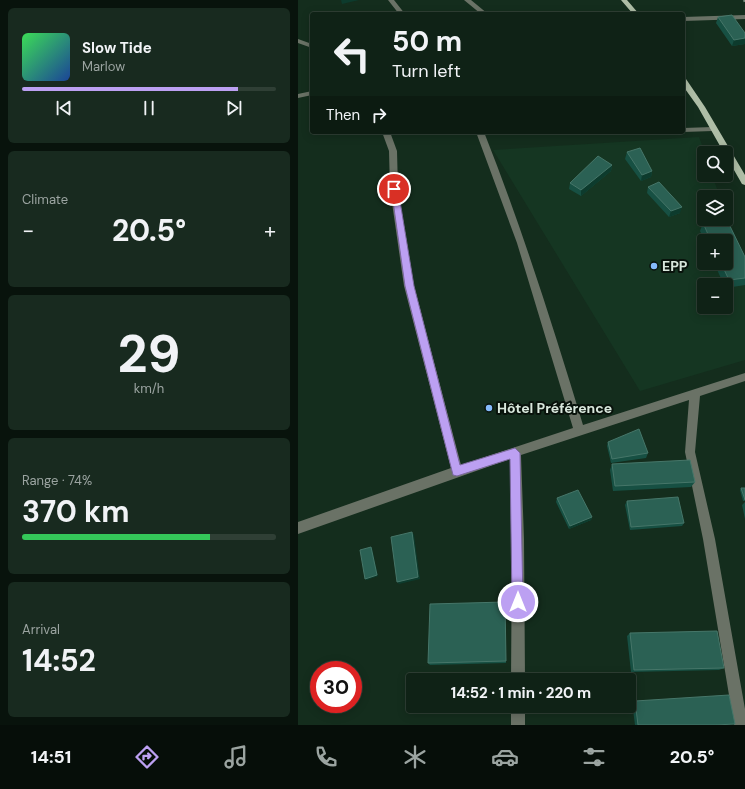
<!DOCTYPE html>
<meta charset="utf-8">
<style>
:root{--surface:#0f2216;--page:#182a1f;--text:#f1f3f6;--muted:#9ba4a1;--line:#2f3f35;--accent:#bca0f2}
body{margin:0;font-family:"DM Sans",sans-serif;background:var(--page);color:var(--text);height:100vh;display:flex;flex-direction:column;font-size:15px;white-space:nowrap}
*{box-sizing:border-box;margin:0}
p{font-size:13px;color:var(--muted)}
.icon{flex:none;width:22px;height:22px;fill:none;stroke:currentColor;stroke-width:2;stroke-linecap:round;stroke-linejoin:round}
.map{position:relative;flex:1;overflow:hidden}
.panel{display:flex;flex-direction:column;gap:8px;padding:8px;background:#08130c;width:298px}
.panel>*{flex:none}
.guide{position:absolute;left:12px;top:12px;width:375px;height:122px;border-radius:4px;box-shadow:0 2px 10px #0003,0 0 0 1px var(--line);background:#0f2216;color:var(--text);overflow:hidden}
.controls{position:absolute;left:399px;top:146px;display:grid;gap:8px}
.controls a{display:grid;place-items:center;width:36px;height:36px;border-radius:4px;background:var(--surface);box-shadow:0 2px 10px #0003,0 0 0 1px var(--line);font-size:20px}
.speed{position:absolute;left:12px;top:661px;display:flex;gap:8px;font-size:20px;font-weight:700;text-align:center}
.speed>*{display:grid;place-content:center;width:52px;height:52px;border-radius:50%;background:var(--surface);box-shadow:0 2px 10px #0003,0 0 0 1px var(--line);line-height:1}
.speed .limit{border:6px solid #d22;background:#fff;color:#111}
.pin{position:absolute;display:grid;place-items:center;width:34px;height:34px;color:#fff;margin:-17px;border:2px solid #fff;border-radius:50%;box-shadow:0 1px 4px #0007}
.me{position:absolute;width:44px;margin:-22px;rotate:0deg;stroke-linejoin:round;filter:drop-shadow(0 0 3px #0008)}
.turn{display:flex;align-items:center;gap:14px;height:84px;padding:0 16px;font-size:18px}
.turn .icon{width:52px;height:52px;stroke-width:2.5}
.turn b{display:block;font-size:28px;line-height:34px}
.then{display:flex;align-items:center;height:38px;padding:0 16px;background:#0003;gap:8px;font-size:15px}
.big{font-size:30px;font-weight:700;line-height:1.1}
.panel .tile{flex:1;display:flex;flex-direction:column;justify-content:center;gap:6px;min-width:0;padding:0 14px;border-radius:6px;background:var(--page)}
.panel .dial{align-items:center;gap:0}
.dial b{font-size:52px;line-height:1}
.song{display:flex;align-items:center;gap:12px}
.cover{width:48px;height:48px;border-radius:6px;background:linear-gradient(135deg,hsl(130 70% 55%),hsl(220 70% 35%))}
.played{height:4px;border-radius:2px;background:linear-gradient(90deg,var(--accent) 85%,var(--line) 85%)}
.keys{display:flex;justify-content:space-around;direction:ltr}
.heat{display:flex;justify-content:space-between;align-items:center;font-size:22px;direction:ltr}
.charge{height:6px;border-radius:3px;background:linear-gradient(90deg,#34c759 74%,var(--line) 0)}
.trip{position:absolute;left:108px;top:673px;width:230px;height:40px;border-radius:4px;background:var(--surface);box-shadow:0 2px 10px #0003,0 0 0 1px var(--line);font-weight:700;line-height:40px;text-align:center}
.tab-bar{display:flex;height:64px;justify-content:space-around;align-items:center;background:#060e09;color:var(--muted)}
.tab-bar .icon{width:28px;height:28px}
.tab-bar .active{color:var(--accent)}
.tab-bar b{font-size:18px;color:var(--text)}
main{display:flex;flex:1;min-height:0}
.map>svg:first-child{display:block}
.built{fill:#153622;fill-rule:evenodd}
.lines{fill:none;stroke-linecap:round;stroke-linejoin:round}
.path{stroke:#7b8e81;stroke-width:2;stroke-dasharray:2 2;stroke-linecap:butt}
.minor{fill:#6a7266;fill-rule:evenodd}
.major{fill:#aebda6;fill-rule:evenodd}
.wall{fill:#175043}
.shaded-wall{fill:#0d3b2d}
.building{fill:#2b6154;stroke:#467669}
.route{fill:#bca0f2;stroke:#7a689d}
.poi-dot{fill:#85bbfb;stroke:#08120b;stroke-width:1.5}
.labels{text-anchor:middle;stroke-width:4;stroke-linejoin:round;paint-order:stroke}
.poi-label{font-size:14px;font-weight:bold;fill:#d8e7dc;stroke:#08120b;text-anchor:start}
</style>
<main>
<section class="panel">
<div class="tile">
<div class="song"><i class="cover"></i><div><b>Slow Tide</b><p>Marlow</p></div></div>
<div class="played"></div>
<div class="keys"><svg class="icon" aria-label="previous" viewBox="0 0 24 24"><path d="M18 5L8 12l10 7zM5 5v14"/></svg><svg class="icon" aria-label="pause" viewBox="0 0 24 24"><path d="M8 5v14M16 5v14"/></svg><svg class="icon" aria-label="next" viewBox="0 0 24 24"><path d="M6 5l10 7-10 7zM19 5v14"/></svg></div>
</div>
<div class="tile"><p>Climate</p>
<div class="heat"><a>−</a><b class="big">20.5°</b><a>+</a></div>
</div>
<div class="tile dial"><b>29</b><p>km/h</p></div>
<div class="tile"><p>Range · 74%</p><b class="big">370 km</b><div class="charge"></div></div>
<div class="tile"><p>Arrival</p><b class="big">14:52</b></div>
</section>
<div class="map">
<svg width="447" height="725" viewBox="0 0 447 725">
<rect width="100%" height="100%" fill="#142d1d"/>
<path class="built" d="M401 137 407 153 406 175H414L422 197H406V219H428V214L447 269V360L342 391 195 150ZM406 241H428V263H406ZM406 285H428V307H406Z"/>
<g class="lines">
<path class="path" d="M446 0 447 3"/>
<path class="minor" d="M90 0H96L107 14H101Z
M166 0H173L190 14H183Z
M447 15V19L385 21V17Z
M0 39 14 44V48L0 43Z
M14 91V95L0 98V94Z
M415 127H418V131H415L385 132H383H385V128Z
M84 132H92L99 151 100 189 116 286 163 465 275 428 219 243 178 132H186C224 228 255 326 285 425L447 373V381L402 396 397 452 417 539 447 709V725H436L405 539 387 452 391 400 223 455 226 539 227 680H213L214 539 212 459 0 534V522L153 468 106 286 92 189 91 151Z
M213 706H227V725H213Z"/>
<path class="major" d="M323 0H329L341 14H335Z
M385 79H388L407 107 447 175V185L444 184 428 156V153H426L400 107 385 86Z"/>
</g>
<path class="wall" d="M420 17 447 33V44L434 46 418 23Z
M329 152 354 171 353 177 343 181 327 159Z
M314 165 313 171 283 196 271 189 272 183Z
M350 187 382 213 371 217 349 193Z
M429 220 447 257V285L428 288V285H426L416 263H428V241H407L402 231 405 223Z
M310 442 350 453 348 458 313 463 309 446Z
M314 464 397 482 393 487 315 491 312 470Z
M443 488H447V501H445L442 490Z
M259 498 294 517 293 520 271 529 258 502Z
M329 501 386 523 384 526 332 530 327 505Z
M447 502V519L444 505Z
M207 606 208 663 132 665 130 663Z
M332 633 426 668 421 670 333 672 329 636Z
M337 701 421 725H337L334 702Z"/>
<path class="shaded-wall" d="M43 0H61L44 4Z
M447 38V44L434 46 436 40Z
M314 165 313 171 283 196V190Z
M354 171 353 177 343 181 344 175Z
M384 207 382 213 371 217 373 211Z
M294 517 293 520 271 529 272 526Z
M114 532 116 535 122 579 101 584 99 582Z
M73 547 74 548 80 576 69 580 67 579Z"/>
<path class="building" d="M434 15 447 33V38L436 40 420 17Z
M342 148 354 171 344 175 329 152Z
M300 156 314 165 283 190 272 183Z
M361 182 384 207 373 211 350 187Z
M429 220 447 257V278L431 280 423 263H428V241H413L405 223Z
M341 429 350 453 314 459 310 442Z
M392 460 397 482 317 486 314 464Z
M443 488H447V500Z
M280 490 294 517 272 526 259 498Z
M380 497 386 523 333 527 329 501Z
M114 532 120 577 99 582 93 537Z
M73 547 79 575 67 579 62 550Z
M207 602 208 661 130 663 132 604Z
M419 631 426 668 336 670 332 633Z
M431 695 437 724 417 725H340L337 701Z"/>
<path class="route" d="M93 187H96L100 189 116 286 162 465 217 448 222 453 225 602 224 606 220 607 216 606 214 602 212 459 159 476 155 475 154 471 107 286Z"/>
<g class="poi-dot">
<circle cx="356" cy="266" r="4"/>
<circle cx="191" cy="408" r="4"/>
</g>
<g class="labels">
<g class="poi-label">
<text x="364" y="271">EPP</text>
<text x="199" y="413">Hôtel Préférence</text>
</g>
</g>
</svg>
<div class="controls">
<a><svg class="icon" aria-label="search" viewBox="0 0 24 24"><circle cx="10" cy="10" r="6"/><path d="M15 15l6 6"/></svg></a>
<a><svg class="icon" aria-label="layers" viewBox="0 0 24 24"><path d="M12 4l9 5-9 5-9-5zM3 14l9 5 9-5"/></svg></a>
<a>+</a>
<a>−</a>
</div>
<div class="speed"><div class="limit">30</div></div>
<div class="pin" style="left:96px;top:189px;background:#d93025"><svg class="icon" aria-label="arrive" viewBox="0 0 24 24"><path d="M6 21V4h12l-3 4 3 4H6"/></svg></div>
<svg class="me" style="left:220px;top:602px" viewBox="-20 -20 40 40"><circle r="17" fill="#bca0f2" stroke="#fff" stroke-width="3"/><path d="M0-11L8 9 0 5-8 9z" fill="#fff"/></svg>
<div class="trip">14:52 · 1 min · 220 m</div>
<div class="guide">
<div class="turn"><svg class="icon" aria-label="left" viewBox="0 0 24 24"><path d="M17 20v-9H6M10 6l-5 5 5 5"/></svg><div><b>50 m</b>Turn left</div></div>
<div class="then">Then<svg class="icon" aria-label="right" viewBox="0 0 24 24"><path d="M7 20v-9h11M14 6l5 5-5 5"/></svg></div>
</div>
</div>
</main>
<nav class="tab-bar">
<b>14:51</b>
<svg class="icon active" aria-label="directions" viewBox="0 0 24 24"><path d="M12 3l9 9-9 9-9-9zM9 14v-3h6M13 9l2 2-2 2"/></svg>
<svg class="icon" aria-label="music" viewBox="0 0 24 24"><path d="M9 18V5l10-2v13"/><circle cx="6" cy="18" r="3"/><circle cx="16" cy="16" r="3"/></svg>
<svg class="icon" aria-label="phone" viewBox="0 0 24 24"><path d="M5 4h4l2 5-3 2q2 4 5 5l2-3 5 2v4C11 20 4 13 5 4z"/></svg>
<svg class="icon" aria-label="climate" viewBox="0 0 24 24"><path d="M12 3v18M4 7l16 10M4 17L20 7"/></svg>
<svg class="icon" aria-label="car" viewBox="0 0 24 24"><path d="M5 17H2v-5l4-1 3-4h7l3 4 3 1v5h-3M9 17h6M6 11h13"/><circle cx="7" cy="17" r="2"/><circle cx="17" cy="17" r="2"/></svg>
<svg class="icon" aria-label="filters" viewBox="0 0 24 24"><path d="M4 7h16M4 17h16"/><circle cx="9" cy="7" r="2"/><circle cx="15" cy="17" r="2"/></svg>
<b>20.5°</b>
</nav>
